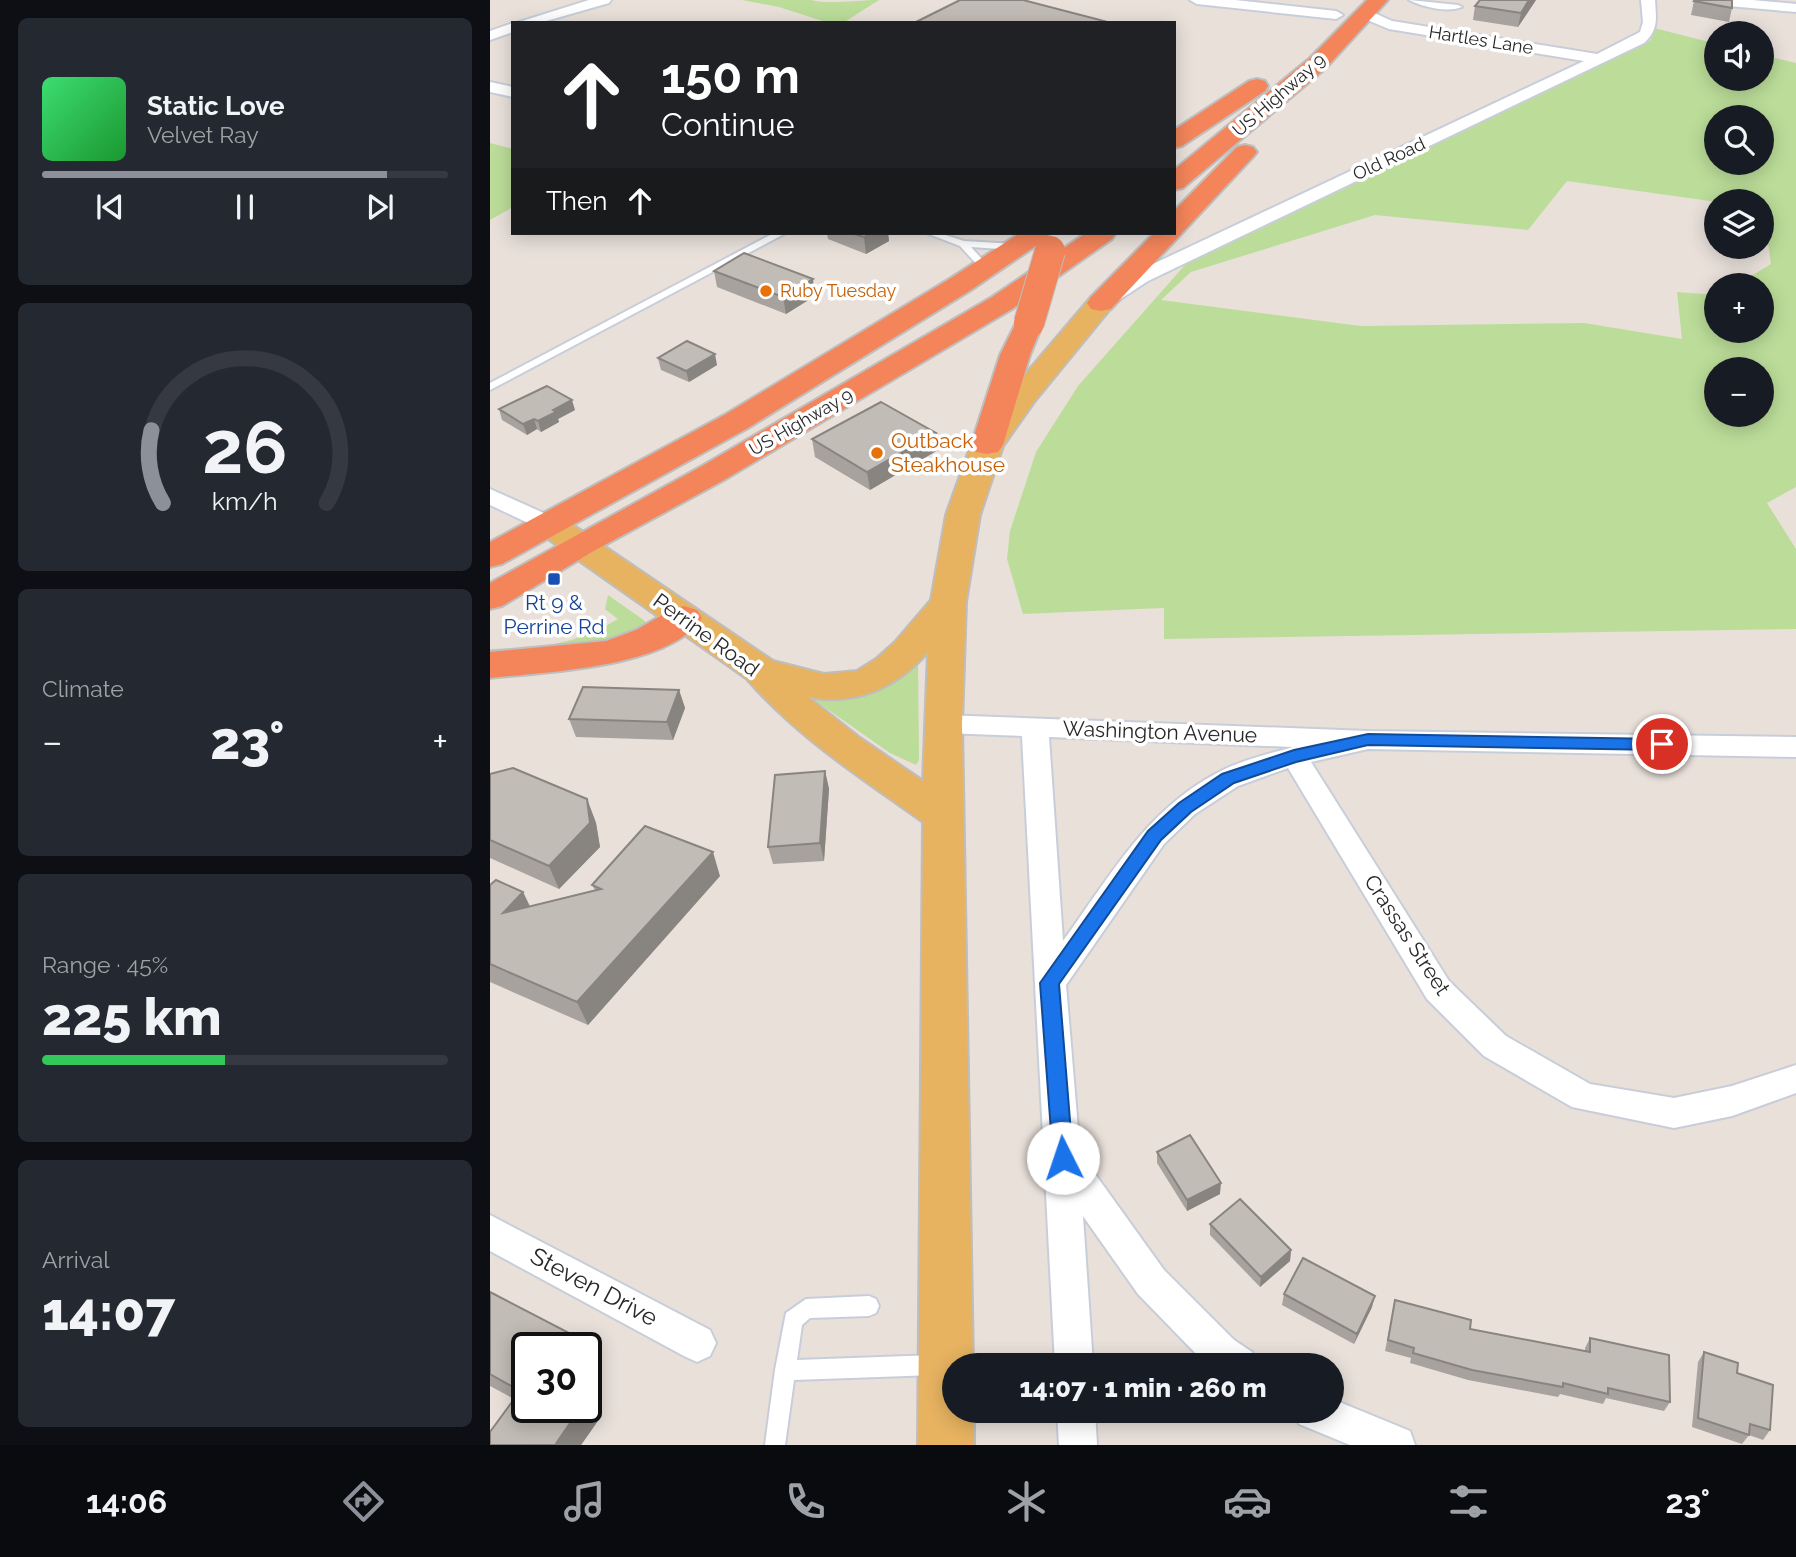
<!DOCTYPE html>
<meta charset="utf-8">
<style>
:root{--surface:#171b24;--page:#242831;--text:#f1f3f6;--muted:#9ea1a6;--line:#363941;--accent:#8c9099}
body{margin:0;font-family:Raleway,sans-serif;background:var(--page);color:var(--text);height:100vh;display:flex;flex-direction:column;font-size:26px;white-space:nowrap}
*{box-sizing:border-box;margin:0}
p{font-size:23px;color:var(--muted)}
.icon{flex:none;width:38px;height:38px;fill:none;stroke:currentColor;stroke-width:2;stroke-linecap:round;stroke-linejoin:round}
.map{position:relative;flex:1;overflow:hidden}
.sheet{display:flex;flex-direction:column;gap:18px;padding:18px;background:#0d0f14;width:490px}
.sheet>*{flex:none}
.guide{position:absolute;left:21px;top:21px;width:665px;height:214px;border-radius:0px;box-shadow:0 4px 18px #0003;background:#202124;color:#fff;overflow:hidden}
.controls{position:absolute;left:1214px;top:21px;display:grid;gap:14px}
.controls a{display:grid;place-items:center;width:70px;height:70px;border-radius:50%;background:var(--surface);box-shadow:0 4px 18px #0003;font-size:35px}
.speed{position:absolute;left:21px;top:1332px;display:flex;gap:14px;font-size:35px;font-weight:700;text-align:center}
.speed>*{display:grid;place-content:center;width:91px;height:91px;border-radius:50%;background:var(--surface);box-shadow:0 4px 18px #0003;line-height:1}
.speed .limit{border:4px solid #111;border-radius:10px;background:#fff;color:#111}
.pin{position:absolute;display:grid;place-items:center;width:60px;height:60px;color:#fff;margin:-30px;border:4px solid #fff;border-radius:50%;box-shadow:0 2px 7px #0007}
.me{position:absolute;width:77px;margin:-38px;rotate:356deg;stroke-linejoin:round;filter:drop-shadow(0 0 5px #0008)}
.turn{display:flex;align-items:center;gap:24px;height:147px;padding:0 35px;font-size:32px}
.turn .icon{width:91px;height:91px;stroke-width:2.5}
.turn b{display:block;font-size:49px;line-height:60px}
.then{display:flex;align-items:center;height:66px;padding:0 35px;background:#0003;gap:14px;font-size:26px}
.big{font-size:52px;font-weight:800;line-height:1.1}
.sheet .widget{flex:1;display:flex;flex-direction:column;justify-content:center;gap:10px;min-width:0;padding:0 24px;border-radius:10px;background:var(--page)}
.sheet .dial{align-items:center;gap:0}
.dial svg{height:182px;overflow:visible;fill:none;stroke:var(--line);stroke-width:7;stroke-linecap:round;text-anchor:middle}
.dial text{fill:var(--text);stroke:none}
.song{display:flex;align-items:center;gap:21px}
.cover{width:84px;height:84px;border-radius:10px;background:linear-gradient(135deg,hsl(140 70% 55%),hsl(130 70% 35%))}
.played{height:7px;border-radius:4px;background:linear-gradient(90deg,var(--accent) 85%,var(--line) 85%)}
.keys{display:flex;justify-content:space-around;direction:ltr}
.heat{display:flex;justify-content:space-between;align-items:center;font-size:38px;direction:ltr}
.charge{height:10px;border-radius:5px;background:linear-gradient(90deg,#34c759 45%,var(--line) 0)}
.trip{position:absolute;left:452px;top:1353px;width:402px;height:70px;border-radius:35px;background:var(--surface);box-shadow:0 4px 18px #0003;font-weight:800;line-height:70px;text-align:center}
.tab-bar{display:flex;height:112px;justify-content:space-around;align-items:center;background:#090b0e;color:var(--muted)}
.tab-bar .icon{width:49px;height:49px}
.tab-bar .active{color:var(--accent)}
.tab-bar b{font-size:32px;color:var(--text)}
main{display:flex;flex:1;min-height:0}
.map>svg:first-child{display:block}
.green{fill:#bd9;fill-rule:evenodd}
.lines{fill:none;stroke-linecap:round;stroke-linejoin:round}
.lane-casing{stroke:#c8ced9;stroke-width:4}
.street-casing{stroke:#c8ced9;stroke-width:4}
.primary-casing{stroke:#bebebe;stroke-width:4}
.highway-casing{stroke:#bebebe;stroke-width:4}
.lane{fill:#fff;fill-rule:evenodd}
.street{fill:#fff;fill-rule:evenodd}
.primary{fill:#e7b361;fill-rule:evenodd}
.highway{fill:#f4855b;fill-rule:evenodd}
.highway-bridge-casing{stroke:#bebebe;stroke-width:32;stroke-linecap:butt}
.highway-bridge{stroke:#f4855b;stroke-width:30}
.wall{fill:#a7a29d}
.shaded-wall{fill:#88847f}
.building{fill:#c2bcb6;stroke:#88847f;stroke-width:2}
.route{fill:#1a73e8;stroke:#114b97;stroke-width:2}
.food-dot{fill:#e8710a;stroke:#fff;stroke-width:2.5}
.transit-dot{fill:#1a4fb4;stroke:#fff;stroke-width:2.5}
.labels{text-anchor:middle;stroke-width:7;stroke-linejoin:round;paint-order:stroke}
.far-street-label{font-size:18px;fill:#282828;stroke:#fff}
.far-food-label{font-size:18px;fill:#c56008;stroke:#fff;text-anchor:start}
.food-label{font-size:21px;fill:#c56008;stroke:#fff;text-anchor:start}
.transit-label{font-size:21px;fill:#164399;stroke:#fff}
.street-label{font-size:21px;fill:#282828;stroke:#fff}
.near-street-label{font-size:24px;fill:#282828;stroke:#fff}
</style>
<main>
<section class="sheet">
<div class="widget">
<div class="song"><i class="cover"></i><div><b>Static Love</b><p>Velvet Ray</p></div></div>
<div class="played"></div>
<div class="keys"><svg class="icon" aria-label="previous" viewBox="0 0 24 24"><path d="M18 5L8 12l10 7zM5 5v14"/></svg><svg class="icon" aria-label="pause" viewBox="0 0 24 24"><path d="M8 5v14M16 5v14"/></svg><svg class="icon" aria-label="next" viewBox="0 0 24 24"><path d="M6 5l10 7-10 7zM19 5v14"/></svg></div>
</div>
<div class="widget dial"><svg viewBox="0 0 100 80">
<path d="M14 69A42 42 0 1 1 86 69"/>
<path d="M14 69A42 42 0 0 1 9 37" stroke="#8c9099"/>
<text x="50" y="56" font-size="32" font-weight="700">26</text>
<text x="50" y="72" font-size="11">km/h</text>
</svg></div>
<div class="widget"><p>Climate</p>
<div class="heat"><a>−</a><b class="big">23°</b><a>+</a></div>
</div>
<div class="widget"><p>Range · 45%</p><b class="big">225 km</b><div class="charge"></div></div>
<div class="widget"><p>Arrival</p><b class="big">14:07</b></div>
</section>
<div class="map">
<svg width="1306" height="1445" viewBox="0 0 1306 1445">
<rect width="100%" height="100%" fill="#e9e0da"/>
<path class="green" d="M252 0H321C339 5 369 0 389 0L353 23H339L289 7Z
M1160 27 1227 44V79H1272V55L1306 63V487L1277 503 1306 549V629L674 639V608L533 614 517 559 520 531 546 452 588 386 710 248 1161 40ZM1227 117H1272V163H1227ZM1077 181 1227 202 1272 201 1281 264 1246 285H1272V331H1227V295L1187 292 1192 339 1094 323 871 326 671 300 701 272 885 215 1038 230ZM1227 369H1272V415H1227Z
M0 143 23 149V207L0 220Z
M118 595 155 621V626L134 642 0 659V649C50 648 85 645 128 619L115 609Z
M428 660 429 760 426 765 400 753 320 697Z"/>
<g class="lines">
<defs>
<path id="lane" d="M919 0 968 5 972 7C957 13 933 7 919 0Z
M284 233H296L0 390V383Z
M436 233H449L474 241 525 244 530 247 525 250 481 247 500 268 495 271 492 270 470 246Z
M379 1296 386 1299 389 1306 386 1313 379 1316 320 1318 312 1325 307 1360 445 1355 452 1358 455 1365 452 1372 445 1375 304 1380 295 1445H275L285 1370 296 1313 316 1299Z"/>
<path id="street" d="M99 0H121L119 3 49 23H26Z
M700 0H745L846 11 853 15 846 19 707 4Z
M1151 0H1165C1166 19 1169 29 1154 43L658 281 629 300H615L613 296 644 273 1094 61 899 29 870 17V11H880L902 21 1107 54 1150 32 1153 22Z
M1208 0H1262L1306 4V12L1215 4Z
M23 23V32L0 40V31Z
M0 82 23 87V97L0 92Z
M0 489 67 519 70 524 67 529H51L0 505Z
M453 715 878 731 1306 737V757L878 749 821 762 959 981 1016 1036 1100 1084 1184 1098 1242 1086 1306 1065V1093L1242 1116 1184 1128 1082 1107 994 1056 937 999 798 768 748 786 705 814 674 844 576 985 590 1153 674 1270 744 1340 762 1352 768 1365H717L648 1294 593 1216 603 1365H565L532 736 453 733 444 731 440 724 444 717ZM559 737 803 747C778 754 749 761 727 773 655 811 619 878 573 941Z
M0 1215 220 1330 226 1343 220 1356 207 1362 194 1356 0 1251Z
M842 1399 920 1431 925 1445H860L809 1424 804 1410H842Z
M567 1410H605L607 1445H569Z"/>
<path id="primary" d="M611 295 621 297 625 303 544 402 513 446 490 515 476 602 472 724 483 1365H464V1410H484V1445H428L433 822C370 777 307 737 256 678L47 531 42 524 47 517 59 514 71 517 283 661 334 674 367 671 386 659 405 642 441 600 456 515 481 445 522 390 601 297ZM438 652 433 781 370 738 318 697C365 706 407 688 438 652Z"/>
<path id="highway" d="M877 0H898L836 68 693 188 684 190V170L820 58Z
M767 79 775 81 778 86 775 91 692 146 684 148V130L759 81Z
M755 145 763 147 767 152 763 157 621 309 611 311 601 309 597 303 601 297 664 233H684V211L747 147Z
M530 233H560L556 239 481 290 258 428 12 564 0 567V542L236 414 461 278Z
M596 233H626L622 239 522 309 234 480 102 552 12 606 0 609V583L212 466 502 297Z
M539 315 549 317 553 323 540 355 513 445 508 452 497 454 486 452 481 445 510 355 529 317Z
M194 606 207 610 212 618C180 668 54 672 0 678V652L116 641 146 630 181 610Z"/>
</defs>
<use href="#lane" class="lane-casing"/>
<use href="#street" class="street-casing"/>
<use href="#primary" class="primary-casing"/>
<use href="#highway" class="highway-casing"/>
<use href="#lane" class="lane"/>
<use href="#street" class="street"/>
<use href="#primary" class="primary"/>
<use href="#highway" class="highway"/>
<defs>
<path id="highway-bridge" d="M539 323 560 251"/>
</defs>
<use href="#highway-bridge" class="highway-bridge-casing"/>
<use href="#highway-bridge" class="highway-bridge"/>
</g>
<path class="wall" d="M1046 0 1028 27 983 20 985 6Z
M1204 1 1242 8 1239 22 1201 15Z
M337 233H398L399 241 376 254 338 239Z
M224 271 325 296 296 314 227 287Z
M168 358 227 365 199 382 171 370Z
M9 409 85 410 68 419 69 422 51 432 47 429 37 435 12 420Z
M322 439 448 450 380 490 325 457Z
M189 690 195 708 183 740 86 737 79 719Z
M335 771 339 789 334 861 283 864 278 847Z
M0 774 97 799 106 823 110 847 69 889 0 858Z
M230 876 98 1025 0 982V885L33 892 40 906 105 890 102 885Z
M667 1152 730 1194 697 1211 667 1163Z
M720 1224 801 1250 800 1261 770 1287 720 1235Z
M0 1292 83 1335 91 1348H37V1407H96V1394L99 1396 112 1415 91 1445H0V1432L24 1399 0 1386Z
M794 1294 882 1307 864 1344 792 1305Z
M905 1300 980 1329 1095 1351V1348L1100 1338 1180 1402 1174 1411 1116 1398 1113 1404 1070 1394 1068 1397 978 1380 920 1363 921 1358 895 1351Z
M1214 1352 1247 1373 1280 1430 1273 1440 1259 1435 1252 1444 1202 1427 1208 1362Z"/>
<path class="shaded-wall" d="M1039 0H1046L1028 27 1031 13Z
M382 233H398L399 241 376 254 374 237Z
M323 279 325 296 296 314 293 297Z
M225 354 227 365 199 382 196 371Z
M82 400 85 410 68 419 69 422 51 432 48 421 63 410Z
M44 419 47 429 37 435 33 424Z
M446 433 448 450 380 490 377 472Z
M189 690 195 708 183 740 177 722Z
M335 771 339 789 334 861 330 843Z
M97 799 106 823 110 847 69 889 59 866Z
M223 852 230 876 98 1025 87 1002Z
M33 892 44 916 13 913Z
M731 1183 730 1194 697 1211V1200Z
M801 1250 800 1261 770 1287 771 1277Z
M885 1296 882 1307 864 1344 867 1334Z
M83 1335 91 1348H73Z
M99 1396 112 1415 91 1445H65L91 1407H96V1400Z"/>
<path class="building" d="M470 0H533L614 21 610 23H424Z
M990 0H1039L1031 13 985 6Z
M1205 0H1242V8L1204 1Z
M361 233H382L374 237Z
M254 253 323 279 293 297 224 271Z
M197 341 225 354 196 371 168 358Z
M57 386 82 400 63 410 66 412 48 421 44 419 33 424 9 409Z
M391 402 446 433 377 472 322 439Z
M93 687 189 690 177 722 79 719Z
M23 768 97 799 100 823 59 866 0 840V774Z
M335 771 330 843 278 847 285 775Z
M155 826 223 852 87 1002 0 964V885L6 880 33 892 13 913 111 889 102 885Z
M700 1135 731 1183 697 1200 667 1152Z
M750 1199 801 1250 771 1277 720 1224Z
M813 1258 885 1296 867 1334 794 1294Z
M0 1292 83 1335 73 1348H37V1407H91L65 1445H0V1432L30 1391 0 1374Z
M905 1300 981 1320 980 1329 1100 1352V1338L1179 1355 1180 1402 1118 1388V1394L1073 1383V1387L982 1370 923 1353 924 1348 898 1340Z
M1214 1352 1248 1363 1247 1373 1283 1385 1280 1430 1260 1424 1259 1435 1208 1418Z"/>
<path class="route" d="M878 734 1172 739 1180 744 1172 750 878 745 806 762 744 783 701 812 671 840 569 984 583 1158 580 1164 573 1167 566 1164 563 1158 550 983 658 831 689 803 732 774 804 750Z"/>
<g class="food-dot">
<circle cx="276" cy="291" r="7"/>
<circle cx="387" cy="453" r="7"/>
</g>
<rect class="transit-dot" x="57" y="572" width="14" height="14" rx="3.5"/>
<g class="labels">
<g class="far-street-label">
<text transform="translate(991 40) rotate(9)" y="6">Hartles Lane</text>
<text transform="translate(789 95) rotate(-41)" y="6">US Highway 9</text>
<text transform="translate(899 159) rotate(-25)" y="6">Old Road</text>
<text transform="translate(311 422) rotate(-30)" y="6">US Highway 9</text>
</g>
<g class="far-food-label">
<text x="290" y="297">Ruby Tuesday</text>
</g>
<g class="food-label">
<text x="401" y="448">Outback<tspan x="401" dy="24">Steakhouse</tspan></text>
</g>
<g class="transit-label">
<text x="64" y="610">Rt 9 &amp;<tspan x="64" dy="24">Perrine Rd</tspan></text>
</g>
<g class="street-label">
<text transform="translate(216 635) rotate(36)" y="7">Perrine Road</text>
<text transform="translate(670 732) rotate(2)" y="7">Washington Avenue</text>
<text transform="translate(917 935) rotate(57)" y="7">Crassas Street</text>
</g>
<g class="near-street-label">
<text transform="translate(104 1287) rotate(28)" y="8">Steven Drive</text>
</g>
</g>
</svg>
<div class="controls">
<a><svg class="icon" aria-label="sound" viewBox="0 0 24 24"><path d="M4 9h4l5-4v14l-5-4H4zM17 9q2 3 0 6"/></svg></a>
<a><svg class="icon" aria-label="search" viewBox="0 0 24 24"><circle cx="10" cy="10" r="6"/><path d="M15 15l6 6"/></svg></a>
<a><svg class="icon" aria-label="layers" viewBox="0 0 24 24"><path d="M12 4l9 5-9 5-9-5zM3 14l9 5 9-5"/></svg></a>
<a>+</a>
<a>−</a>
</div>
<div class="speed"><div class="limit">30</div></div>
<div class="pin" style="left:1172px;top:744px;background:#d93025"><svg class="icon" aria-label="arrive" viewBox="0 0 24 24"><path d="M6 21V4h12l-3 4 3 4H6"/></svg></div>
<svg class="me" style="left:573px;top:1158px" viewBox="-20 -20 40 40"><circle r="19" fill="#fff"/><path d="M0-13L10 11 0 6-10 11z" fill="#1a73e8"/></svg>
<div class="trip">14:07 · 1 min · 260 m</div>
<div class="guide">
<div class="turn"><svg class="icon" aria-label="ahead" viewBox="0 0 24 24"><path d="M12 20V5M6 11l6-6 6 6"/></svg><div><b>150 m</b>Continue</div></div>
<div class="then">Then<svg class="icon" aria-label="ahead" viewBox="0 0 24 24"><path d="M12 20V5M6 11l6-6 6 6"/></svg></div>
</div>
</div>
</main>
<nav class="tab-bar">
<b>14:06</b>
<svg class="icon active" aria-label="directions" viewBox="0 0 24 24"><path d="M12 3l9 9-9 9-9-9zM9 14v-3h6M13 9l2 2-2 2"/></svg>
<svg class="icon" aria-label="music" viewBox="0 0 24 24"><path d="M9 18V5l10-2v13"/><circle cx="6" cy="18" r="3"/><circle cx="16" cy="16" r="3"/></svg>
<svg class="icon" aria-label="phone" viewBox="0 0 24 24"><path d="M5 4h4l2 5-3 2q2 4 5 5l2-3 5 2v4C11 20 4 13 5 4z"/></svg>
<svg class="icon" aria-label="climate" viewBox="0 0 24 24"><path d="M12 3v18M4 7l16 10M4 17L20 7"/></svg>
<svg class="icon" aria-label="car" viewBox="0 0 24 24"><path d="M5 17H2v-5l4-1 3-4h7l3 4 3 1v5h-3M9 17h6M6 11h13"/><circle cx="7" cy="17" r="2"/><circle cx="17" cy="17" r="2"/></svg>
<svg class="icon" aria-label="filters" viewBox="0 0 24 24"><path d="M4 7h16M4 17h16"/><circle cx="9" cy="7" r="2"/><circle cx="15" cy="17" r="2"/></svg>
<b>23°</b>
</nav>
